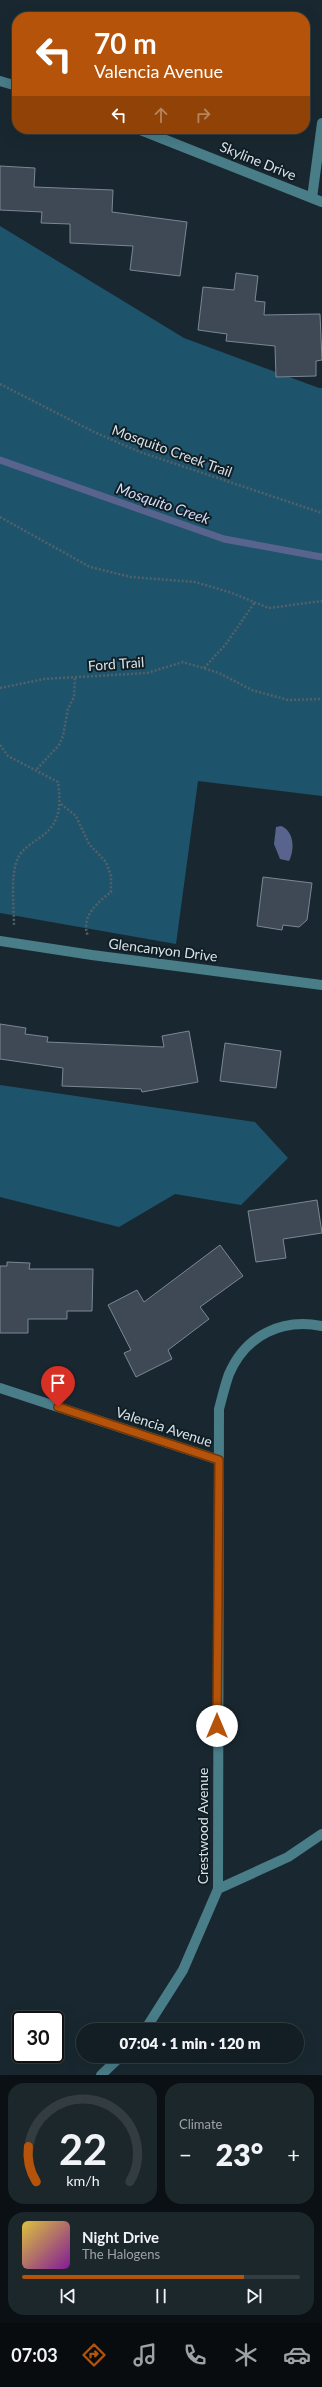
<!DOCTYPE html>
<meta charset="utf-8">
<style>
:root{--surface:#131e24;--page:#1c272c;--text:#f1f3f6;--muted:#9da2a6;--line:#323c41;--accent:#b45309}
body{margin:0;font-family:Lato,sans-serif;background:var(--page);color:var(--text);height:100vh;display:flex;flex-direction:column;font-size:15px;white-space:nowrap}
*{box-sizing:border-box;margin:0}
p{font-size:13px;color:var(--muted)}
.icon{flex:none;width:22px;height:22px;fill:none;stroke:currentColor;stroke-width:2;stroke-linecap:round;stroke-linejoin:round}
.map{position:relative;height:2075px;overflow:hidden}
.sheet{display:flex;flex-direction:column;gap:8px;padding:8px;background:#0a1014;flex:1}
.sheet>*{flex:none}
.guide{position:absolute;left:12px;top:12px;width:298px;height:122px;border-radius:16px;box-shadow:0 4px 16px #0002,0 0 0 1px var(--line);background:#b45309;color:#fff;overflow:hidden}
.speed{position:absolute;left:12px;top:2011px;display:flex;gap:8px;font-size:20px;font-weight:700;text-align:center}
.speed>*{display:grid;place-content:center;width:52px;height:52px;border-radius:50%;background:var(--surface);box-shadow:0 4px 16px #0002,0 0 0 1px var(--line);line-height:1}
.speed .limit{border:2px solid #111;border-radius:6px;background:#fff;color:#111}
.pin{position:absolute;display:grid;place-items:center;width:34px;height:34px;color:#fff;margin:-41px -17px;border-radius:50% 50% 50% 0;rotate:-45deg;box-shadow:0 0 4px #0007}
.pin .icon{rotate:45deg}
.me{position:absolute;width:44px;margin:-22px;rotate:0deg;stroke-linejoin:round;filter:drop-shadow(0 0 3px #0008)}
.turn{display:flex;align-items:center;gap:14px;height:84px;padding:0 16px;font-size:18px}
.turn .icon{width:52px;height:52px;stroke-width:2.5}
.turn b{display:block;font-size:28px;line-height:34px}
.lanes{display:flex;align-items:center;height:38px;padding:0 16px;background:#0003;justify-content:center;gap:20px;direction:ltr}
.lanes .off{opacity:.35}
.big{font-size:30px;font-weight:800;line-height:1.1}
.sheet .widget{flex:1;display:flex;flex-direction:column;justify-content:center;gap:6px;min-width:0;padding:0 14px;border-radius:16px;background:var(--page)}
.sheet .dial{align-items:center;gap:0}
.dial svg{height:104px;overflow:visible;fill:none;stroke:var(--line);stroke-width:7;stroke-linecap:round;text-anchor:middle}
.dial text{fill:var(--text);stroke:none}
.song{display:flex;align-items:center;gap:12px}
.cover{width:48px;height:48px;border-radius:6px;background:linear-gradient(135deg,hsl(50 70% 55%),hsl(290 70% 35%))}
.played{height:4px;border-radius:2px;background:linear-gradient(90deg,var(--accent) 80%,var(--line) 80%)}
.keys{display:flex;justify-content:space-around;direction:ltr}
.heat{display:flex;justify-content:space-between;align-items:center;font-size:22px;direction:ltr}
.sheet .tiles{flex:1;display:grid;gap:8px;grid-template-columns:1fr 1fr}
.widget:last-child{grid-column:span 2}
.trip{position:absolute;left:76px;top:2023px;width:228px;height:40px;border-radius:20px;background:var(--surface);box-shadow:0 4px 16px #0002,0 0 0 1px var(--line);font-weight:800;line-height:40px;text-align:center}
.tabs{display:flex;height:64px;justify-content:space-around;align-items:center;background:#080c0e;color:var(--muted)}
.tabs .icon{width:28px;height:28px}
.tabs .on{color:var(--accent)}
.tabs b{font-size:18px;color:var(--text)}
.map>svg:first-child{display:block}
.forest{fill:#1e536c}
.water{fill:#58648e}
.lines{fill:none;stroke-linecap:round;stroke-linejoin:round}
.stream{stroke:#58648e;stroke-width:7}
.building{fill:#3e4955;stroke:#7b8794}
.path{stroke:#536168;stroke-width:2.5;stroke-dasharray:2 2;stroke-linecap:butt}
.minor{stroke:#497d88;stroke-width:10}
.route-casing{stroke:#753606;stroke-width:10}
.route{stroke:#b45309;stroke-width:7}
.labels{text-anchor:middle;stroke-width:4;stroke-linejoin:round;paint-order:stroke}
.street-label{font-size:14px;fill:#d9e2e7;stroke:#101e26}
.water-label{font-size:15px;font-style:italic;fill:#d3dbf7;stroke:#101e26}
</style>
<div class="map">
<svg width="322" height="2075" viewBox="0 0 322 2075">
<rect width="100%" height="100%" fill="#192830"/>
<path class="forest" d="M0 226 184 338 319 388H322V796L198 781 176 944 0 913Z
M0 1085 255 1122 288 1158 241 1205 175 1194 119 1227 0 1197Z"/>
<path class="water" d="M281 826C294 831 295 849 289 861L280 859 274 844 276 827Z"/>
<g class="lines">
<path class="stream" d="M0 460 224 539 322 557"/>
</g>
<path class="building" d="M0 166 35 168 34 187 113 190 112 212 187 222 180 276 130 270 133 246 70 243V224L41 223 42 212 0 210Z
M236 273 258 276 255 301 265 302 264 315 320 314 322 360 316 361V376L276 377 275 346 226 341 227 334 198 330 203 287 234 290Z
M263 877 312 883 307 920 299 927 283 925 282 930 257 926Z
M0 1024 26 1028 25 1034 48 1037 47 1042 164 1047 162 1036 189 1031 198 1082 142 1092 141 1089 62 1086 63 1068 0 1059Z
M225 1043 281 1051 276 1088 220 1081Z
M317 1200 322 1233 283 1239 286 1258 256 1262 248 1211Z
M220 1245 243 1276 200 1307 209 1319 168 1350 172 1359 136 1377 124 1353 131 1350 108 1305 137 1290 144 1302Z
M7 1262 30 1263 29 1269H93L92 1311H67V1319H28V1333H0V1266H7Z"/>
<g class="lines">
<path class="path" d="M0 384 94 432 140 452 322 513
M0 517 90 567 131 577 195 582 229 592 269 608 322 601
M204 668 226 644 255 602
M0 688 44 679 147 673 183 662 219 673 252 690 288 700 322 699
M0 745 8 756 58 782C61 806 61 824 38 839 31 844 22 849 18 858 10 874 14 907 14 926
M37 769 59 745 63 736 68 709 74 697 75 677
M61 804 76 816 89 844 106 862 111 876V892C98 902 80 917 88 936"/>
<path class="minor" d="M0 81 17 86
M138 129 322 202
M312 198 322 123
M0 941 92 955 322 985
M0 1388 219 1460
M218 1889 288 1857 322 1834
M145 2030 183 1970 218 1889 219 1409C222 1398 225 1385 229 1374 246 1335 282 1318 322 1326
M101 2075 121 2056"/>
</g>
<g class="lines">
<defs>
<path id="route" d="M58 1407 219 1460 217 1726"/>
</defs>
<use href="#route" class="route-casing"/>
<use href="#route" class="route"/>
</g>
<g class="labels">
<g class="street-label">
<text transform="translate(258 161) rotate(22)" y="5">Skyline Drive</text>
<text transform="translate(172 451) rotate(20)" y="5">Mosquito Creek Trail</text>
<text transform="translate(116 664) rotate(-4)" y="5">Ford Trail</text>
<text transform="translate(163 950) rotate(7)" y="5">Glencanyon Drive</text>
<text transform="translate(164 1427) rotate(18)" y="5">Valencia Avenue</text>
<text transform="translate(203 1826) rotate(-90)" y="5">Crestwood Avenue</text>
</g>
<g class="water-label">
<text transform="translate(163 504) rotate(19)" y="5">Mosquito Creek</text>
</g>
</g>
</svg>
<div class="speed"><div class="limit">30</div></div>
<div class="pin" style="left:58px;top:1407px;background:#d93025"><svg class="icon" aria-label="arrive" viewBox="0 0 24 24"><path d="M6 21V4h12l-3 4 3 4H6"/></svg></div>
<svg class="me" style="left:217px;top:1726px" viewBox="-20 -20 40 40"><circle r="19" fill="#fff"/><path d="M0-13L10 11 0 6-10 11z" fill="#b45309"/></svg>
<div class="trip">07:04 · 1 min · 120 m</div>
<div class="guide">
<div class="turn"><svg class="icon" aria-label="left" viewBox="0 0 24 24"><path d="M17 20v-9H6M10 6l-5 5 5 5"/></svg><div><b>70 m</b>Valencia Avenue</div></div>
<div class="lanes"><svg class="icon" aria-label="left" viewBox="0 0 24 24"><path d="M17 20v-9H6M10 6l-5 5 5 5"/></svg><svg class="icon off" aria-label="ahead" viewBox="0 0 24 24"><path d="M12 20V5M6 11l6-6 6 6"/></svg><svg class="icon off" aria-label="right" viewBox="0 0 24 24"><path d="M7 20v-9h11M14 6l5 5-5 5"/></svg></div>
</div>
</div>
<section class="sheet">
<div class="tiles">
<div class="widget dial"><svg viewBox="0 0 100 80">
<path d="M14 69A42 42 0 1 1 86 69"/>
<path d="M14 69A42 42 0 0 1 8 42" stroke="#b45309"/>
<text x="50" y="56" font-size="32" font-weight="700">22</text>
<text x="50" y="72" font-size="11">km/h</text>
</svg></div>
<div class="widget"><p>Climate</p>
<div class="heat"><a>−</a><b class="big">23°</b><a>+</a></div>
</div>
<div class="widget">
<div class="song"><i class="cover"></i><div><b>Night Drive</b><p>The Halogens</p></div></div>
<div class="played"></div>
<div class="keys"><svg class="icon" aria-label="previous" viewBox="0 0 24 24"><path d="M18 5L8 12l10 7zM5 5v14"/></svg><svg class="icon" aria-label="pause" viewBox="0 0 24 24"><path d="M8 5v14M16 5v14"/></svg><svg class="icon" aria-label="next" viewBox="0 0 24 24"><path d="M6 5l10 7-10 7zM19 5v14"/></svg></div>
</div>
</div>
</section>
<nav class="tabs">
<b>07:03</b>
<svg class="icon on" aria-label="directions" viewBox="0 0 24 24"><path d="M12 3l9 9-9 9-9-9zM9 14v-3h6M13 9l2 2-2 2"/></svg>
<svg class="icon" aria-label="music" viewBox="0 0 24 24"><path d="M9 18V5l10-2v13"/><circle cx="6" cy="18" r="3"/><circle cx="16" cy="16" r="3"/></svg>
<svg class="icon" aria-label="phone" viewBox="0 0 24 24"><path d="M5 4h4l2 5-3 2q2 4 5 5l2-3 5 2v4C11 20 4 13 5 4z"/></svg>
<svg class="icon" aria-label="climate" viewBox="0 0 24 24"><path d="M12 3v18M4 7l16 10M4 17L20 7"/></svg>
<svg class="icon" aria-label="car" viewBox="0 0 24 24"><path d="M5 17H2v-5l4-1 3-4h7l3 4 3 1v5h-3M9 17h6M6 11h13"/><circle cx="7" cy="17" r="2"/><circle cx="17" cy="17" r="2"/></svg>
</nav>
